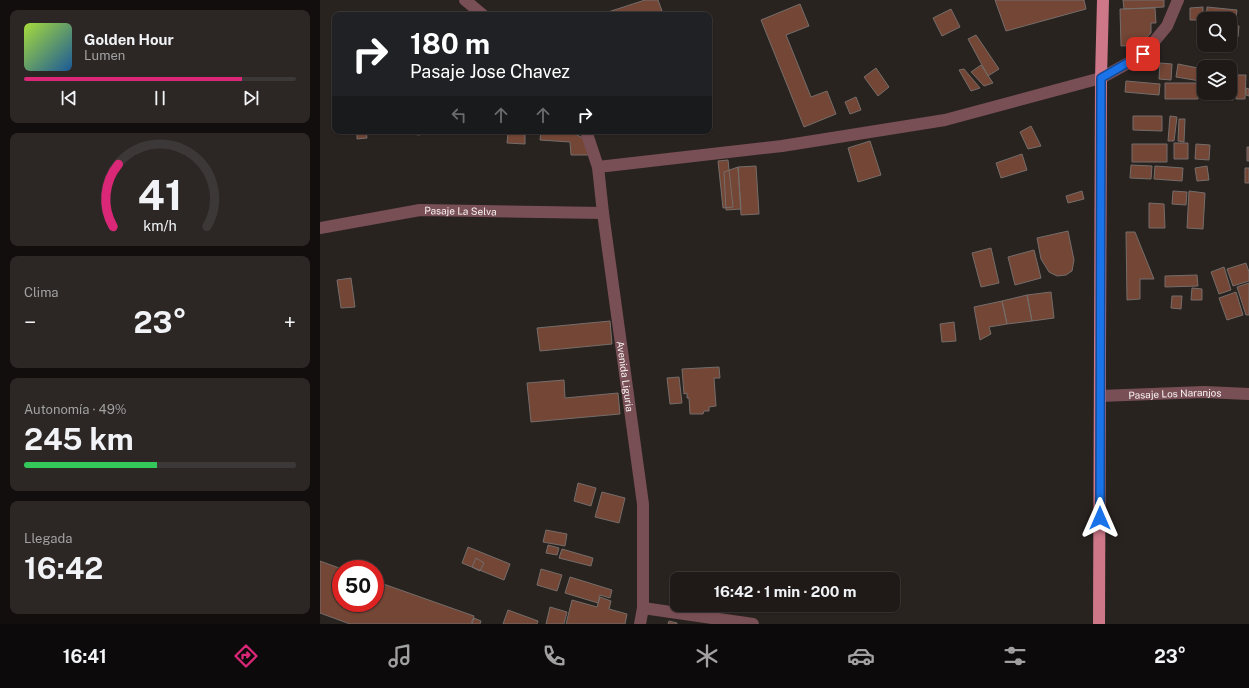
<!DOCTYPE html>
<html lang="es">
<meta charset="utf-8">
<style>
:root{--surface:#1f1a18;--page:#2c2725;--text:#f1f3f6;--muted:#a1a1a2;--line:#3c3837;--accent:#db2777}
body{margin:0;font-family:"Public Sans",sans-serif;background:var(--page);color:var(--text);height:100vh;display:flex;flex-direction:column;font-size:15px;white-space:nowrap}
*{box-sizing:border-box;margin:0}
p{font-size:13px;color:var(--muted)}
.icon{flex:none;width:22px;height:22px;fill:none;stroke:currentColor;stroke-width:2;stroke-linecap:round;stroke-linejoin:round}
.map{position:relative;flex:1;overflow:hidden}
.sheet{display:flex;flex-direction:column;gap:10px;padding:10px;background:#110e0d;width:320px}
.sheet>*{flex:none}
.banner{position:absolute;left:12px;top:12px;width:380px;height:122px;border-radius:8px;box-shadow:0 1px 3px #0004,0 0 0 1px var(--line);background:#202124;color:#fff;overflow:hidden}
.fabs{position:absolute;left:877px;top:12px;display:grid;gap:8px}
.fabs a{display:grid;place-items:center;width:40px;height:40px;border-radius:8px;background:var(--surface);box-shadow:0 1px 3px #0004,0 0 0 1px var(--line);font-size:20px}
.speed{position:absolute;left:12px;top:560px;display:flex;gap:8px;font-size:20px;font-weight:700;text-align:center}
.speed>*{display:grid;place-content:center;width:52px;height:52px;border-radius:50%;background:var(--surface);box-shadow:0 1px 3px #0004,0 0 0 1px var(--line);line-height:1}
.speed .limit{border:6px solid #d22;background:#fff;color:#111}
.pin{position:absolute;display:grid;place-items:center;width:34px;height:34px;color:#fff;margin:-17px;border-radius:8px;box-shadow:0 2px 6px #0006}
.me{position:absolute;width:44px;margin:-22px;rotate:0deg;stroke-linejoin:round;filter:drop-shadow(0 0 3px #0008)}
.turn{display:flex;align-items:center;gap:14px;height:84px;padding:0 12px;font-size:18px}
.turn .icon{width:52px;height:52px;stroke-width:2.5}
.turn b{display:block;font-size:28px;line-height:34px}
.lanes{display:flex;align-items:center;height:38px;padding:0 12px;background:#0003;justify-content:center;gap:20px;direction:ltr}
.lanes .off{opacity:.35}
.big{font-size:30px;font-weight:700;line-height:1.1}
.sheet .tile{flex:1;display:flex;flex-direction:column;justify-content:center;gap:6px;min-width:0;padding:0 14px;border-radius:8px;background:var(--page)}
.sheet .dial{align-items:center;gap:0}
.dial svg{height:104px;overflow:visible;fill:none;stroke:var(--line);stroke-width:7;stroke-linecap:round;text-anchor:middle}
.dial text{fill:var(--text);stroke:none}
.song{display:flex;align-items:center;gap:12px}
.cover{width:48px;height:48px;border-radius:6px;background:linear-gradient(135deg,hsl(80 70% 55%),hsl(210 70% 35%))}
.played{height:4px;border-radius:2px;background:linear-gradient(90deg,var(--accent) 80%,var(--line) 80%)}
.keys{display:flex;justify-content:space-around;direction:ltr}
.heat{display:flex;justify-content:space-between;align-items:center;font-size:22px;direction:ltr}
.charge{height:6px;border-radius:3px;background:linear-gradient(90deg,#34c759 49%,var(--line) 0)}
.trip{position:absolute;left:350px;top:572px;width:230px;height:40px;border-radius:8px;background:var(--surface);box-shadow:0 1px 3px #0004,0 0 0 1px var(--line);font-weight:700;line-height:40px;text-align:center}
.menu{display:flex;height:64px;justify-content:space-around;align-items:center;background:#0c0a0a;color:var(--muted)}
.menu .icon{width:28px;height:28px}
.menu .on{color:var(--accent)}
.menu b{font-size:18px;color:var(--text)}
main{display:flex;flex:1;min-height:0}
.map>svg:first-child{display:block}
.building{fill:#734635;stroke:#756d6a}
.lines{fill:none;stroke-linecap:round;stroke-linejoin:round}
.minor{stroke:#794f56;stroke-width:12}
.major{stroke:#cd7788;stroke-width:12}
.route-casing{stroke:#114b97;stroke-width:10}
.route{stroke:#1a73e8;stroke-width:7}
.labels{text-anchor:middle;stroke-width:4;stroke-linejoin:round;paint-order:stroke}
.street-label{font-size:10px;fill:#f8f3f2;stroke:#201917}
</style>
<main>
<section class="sheet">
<div class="tile">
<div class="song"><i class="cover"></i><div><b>Golden Hour</b><p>Lumen</p></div></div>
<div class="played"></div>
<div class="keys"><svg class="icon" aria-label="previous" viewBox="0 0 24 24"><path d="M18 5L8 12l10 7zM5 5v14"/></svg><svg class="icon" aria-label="pause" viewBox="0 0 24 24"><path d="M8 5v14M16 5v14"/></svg><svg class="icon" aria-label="next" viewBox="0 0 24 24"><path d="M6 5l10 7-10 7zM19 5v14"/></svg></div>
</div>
<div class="tile dial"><svg viewBox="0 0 100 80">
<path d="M14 69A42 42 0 1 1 86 69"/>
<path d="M14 69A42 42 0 0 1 18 21" stroke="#db2777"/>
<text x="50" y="56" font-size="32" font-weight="700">41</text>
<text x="50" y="72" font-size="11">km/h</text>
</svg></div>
<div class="tile"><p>Clima</p>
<div class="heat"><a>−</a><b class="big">23°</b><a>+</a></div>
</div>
<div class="tile"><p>Autonomía · 49%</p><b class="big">245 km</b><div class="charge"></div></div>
<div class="tile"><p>Llegada</p><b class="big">16:42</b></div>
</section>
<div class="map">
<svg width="929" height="624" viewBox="0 0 929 624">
<rect width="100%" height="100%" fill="#292320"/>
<path class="building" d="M325 0H338L342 11 331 15H279Z
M675 0H764L766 9 686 31Z
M803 0H844V7L804 9Z
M480 4 489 26 466 35 491 97 507 91 516 114 484 127 441 20Z
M883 7V20H870V8Z
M887 7 917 10 915 23H910V19H886Z
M835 8 836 23H831V33L820 45 801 46 800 9Z
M631 9 640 27 622 36 613 18Z
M881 22H884V32H880Z
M910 25 919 26 918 37 910 36Z
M656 35 679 69 668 76 648 39Z
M840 63 852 64 851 80 839 79Z
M858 64 883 69 880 81 856 77Z
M661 65 673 83 664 86 651 72Z
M556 68 569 87 558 96 544 77Z
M644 69 660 88 651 91 639 70Z
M916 75H926L925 99H916Z
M806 81 840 84 839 95 805 92Z
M845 83H878V99H845Z
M926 88 929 89V96L926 95Z
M910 92H913V100H907V93H910Z
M536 97 541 110 530 114 525 102Z
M813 116H842V131L813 130Z
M850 116 857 117 854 141H848Z
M859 119H865L864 142 858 141Z
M711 126 721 146 708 149 700 132Z
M37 131H46L47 138 37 139Z
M50 131H59V133L50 134Z
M64 131H100V135Z
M221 131H249L267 140 270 155H251L250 142 220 140Z
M188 133 205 135V144L187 143Z
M550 141 561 175 538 182 528 148Z
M854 143H868V159H854Z
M812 144H847V162H812Z
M876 144 890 145 889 160 875 159Z
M927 147H929V161H927Z
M702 154 707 170 681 178 676 163Z
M408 160 413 207 403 208 398 161Z
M811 165 832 166 831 179 810 178Z
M436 166 439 214 421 215 418 167Z
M835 166 863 168 862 181 834 179Z
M887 166 889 180 877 181 875 168Z
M418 167 421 209 406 210 404 172Z
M925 168H929V183H925Z
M762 191 764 199 748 203 746 196Z
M853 191 867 192 866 205 852 204Z
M869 191 885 193 883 229 867 228Z
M829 203 844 204 845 228H829Z
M748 231 754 260 752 271 746 275 737 276 729 272 721 259 717 238Z
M806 232H815L834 279H820V299L807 300Z
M671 248 679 283 661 287 652 253Z
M714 250 721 278 695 285 688 257Z
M926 263 929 272V281L913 286 907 269Z
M904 267 911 290 899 294 891 272Z
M877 275 878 286 845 287V276Z
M31 278 35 307 21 308 17 280Z
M929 283V315H926L917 287Z
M872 288 882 289V300H871Z
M731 292 734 318 712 321 707 295Z
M916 292 923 315 907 320 899 298Z
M707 295 712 321 687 324 682 301Z
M852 296H862L861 309 851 308Z
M682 301 687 324 669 327 671 334 660 340 654 307Z
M290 321 292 344 220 351 217 328Z
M634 322 636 341 622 342 620 324Z
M399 367 400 378H394L396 406 389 407V411H384L383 414H370L369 398H367V393L364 394 362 369Z
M359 377 362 403 350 404 347 378Z
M244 380 245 398 298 393 300 414 211 422 207 383Z
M258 483 276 488 271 506 254 501Z
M282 492 305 498 299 523 275 517Z
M226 530 247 534 245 546 223 542Z
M228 545 239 548 237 555 226 553Z
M148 547 190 564 184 580 142 563Z
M242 549 273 558 271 566 239 558Z
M156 558 164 563 160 571 152 567Z
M0 561 22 569H21V603H55V581L154 616 151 624H30L0 613Z
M221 569 242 575 237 591 217 585Z
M250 577 292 590 290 598 280 595 278 603 245 593Z
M280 597 291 601 289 609 307 614 305 624H246L252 600 277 607Z
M230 607 247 612 244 624H226Z
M188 610 218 621 217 624H183Z
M154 618 161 621 160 624H152Z
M349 621 357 623V624H348Z"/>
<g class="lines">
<g class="minor">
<path d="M145 0 163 15"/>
<path id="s1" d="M266 131 278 167 283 213 323 504V608L320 624"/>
<path d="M278 167 462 146 625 120 781 78 823 55 847 26 858 0"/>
<path id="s2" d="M0 228 100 210 283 213"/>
<path id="s3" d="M780 396 884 392 929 394"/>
<path d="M323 608 433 624"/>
</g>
<path class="major" d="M779 624 781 78 783 0"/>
</g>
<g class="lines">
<defs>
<path id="route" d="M780 518 781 78 823 54"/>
</defs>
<use href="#route" class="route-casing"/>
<use href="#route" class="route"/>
</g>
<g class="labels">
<g class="street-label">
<text dy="4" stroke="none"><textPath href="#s2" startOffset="142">Pasaje La Selva</textPath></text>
<text dy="4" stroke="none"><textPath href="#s1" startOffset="249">Avenida Liguria</textPath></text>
<text dy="4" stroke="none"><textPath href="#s3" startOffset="75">Pasaje Los Naranjos</textPath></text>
</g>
</g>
</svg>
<div class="fabs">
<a><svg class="icon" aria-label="search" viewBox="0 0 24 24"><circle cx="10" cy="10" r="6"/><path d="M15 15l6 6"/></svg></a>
<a><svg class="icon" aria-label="layers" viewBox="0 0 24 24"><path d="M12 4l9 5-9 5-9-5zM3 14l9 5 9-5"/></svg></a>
</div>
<div class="speed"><div class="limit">50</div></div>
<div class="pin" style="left:823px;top:54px;background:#d93025"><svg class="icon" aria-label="arrive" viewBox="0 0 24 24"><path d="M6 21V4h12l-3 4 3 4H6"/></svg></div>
<svg class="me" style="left:780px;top:518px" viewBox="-20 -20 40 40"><path d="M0-17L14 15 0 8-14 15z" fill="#1a73e8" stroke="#fff" stroke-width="4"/></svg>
<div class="trip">16:42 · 1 min · 200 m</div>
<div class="banner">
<div class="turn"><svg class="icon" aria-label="right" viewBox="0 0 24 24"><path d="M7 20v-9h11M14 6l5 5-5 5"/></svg><div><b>180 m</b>Pasaje Jose Chavez</div></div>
<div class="lanes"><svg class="icon off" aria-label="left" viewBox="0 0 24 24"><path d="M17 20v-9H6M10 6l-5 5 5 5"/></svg><svg class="icon off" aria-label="ahead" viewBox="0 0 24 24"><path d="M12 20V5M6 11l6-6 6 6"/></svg><svg class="icon off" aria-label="ahead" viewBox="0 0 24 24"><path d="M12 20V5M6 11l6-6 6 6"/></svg><svg class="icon" aria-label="right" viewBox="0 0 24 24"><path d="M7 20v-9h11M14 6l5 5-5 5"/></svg></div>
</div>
</div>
</main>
<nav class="menu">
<b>16:41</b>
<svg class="icon on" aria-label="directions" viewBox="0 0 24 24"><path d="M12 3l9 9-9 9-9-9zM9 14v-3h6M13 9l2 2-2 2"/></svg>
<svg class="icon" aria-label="music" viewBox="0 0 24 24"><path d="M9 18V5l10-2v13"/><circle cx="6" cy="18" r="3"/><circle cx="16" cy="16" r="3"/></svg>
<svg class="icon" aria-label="phone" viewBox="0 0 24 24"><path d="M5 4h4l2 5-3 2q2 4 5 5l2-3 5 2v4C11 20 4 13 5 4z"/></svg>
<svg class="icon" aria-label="climate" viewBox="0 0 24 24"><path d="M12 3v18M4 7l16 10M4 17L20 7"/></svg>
<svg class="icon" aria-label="car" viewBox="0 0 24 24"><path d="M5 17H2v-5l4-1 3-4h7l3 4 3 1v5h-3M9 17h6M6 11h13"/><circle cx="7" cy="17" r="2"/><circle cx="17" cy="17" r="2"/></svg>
<svg class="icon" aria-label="filters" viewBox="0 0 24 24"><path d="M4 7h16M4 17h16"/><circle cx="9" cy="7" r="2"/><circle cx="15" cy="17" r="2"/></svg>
<b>23°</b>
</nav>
